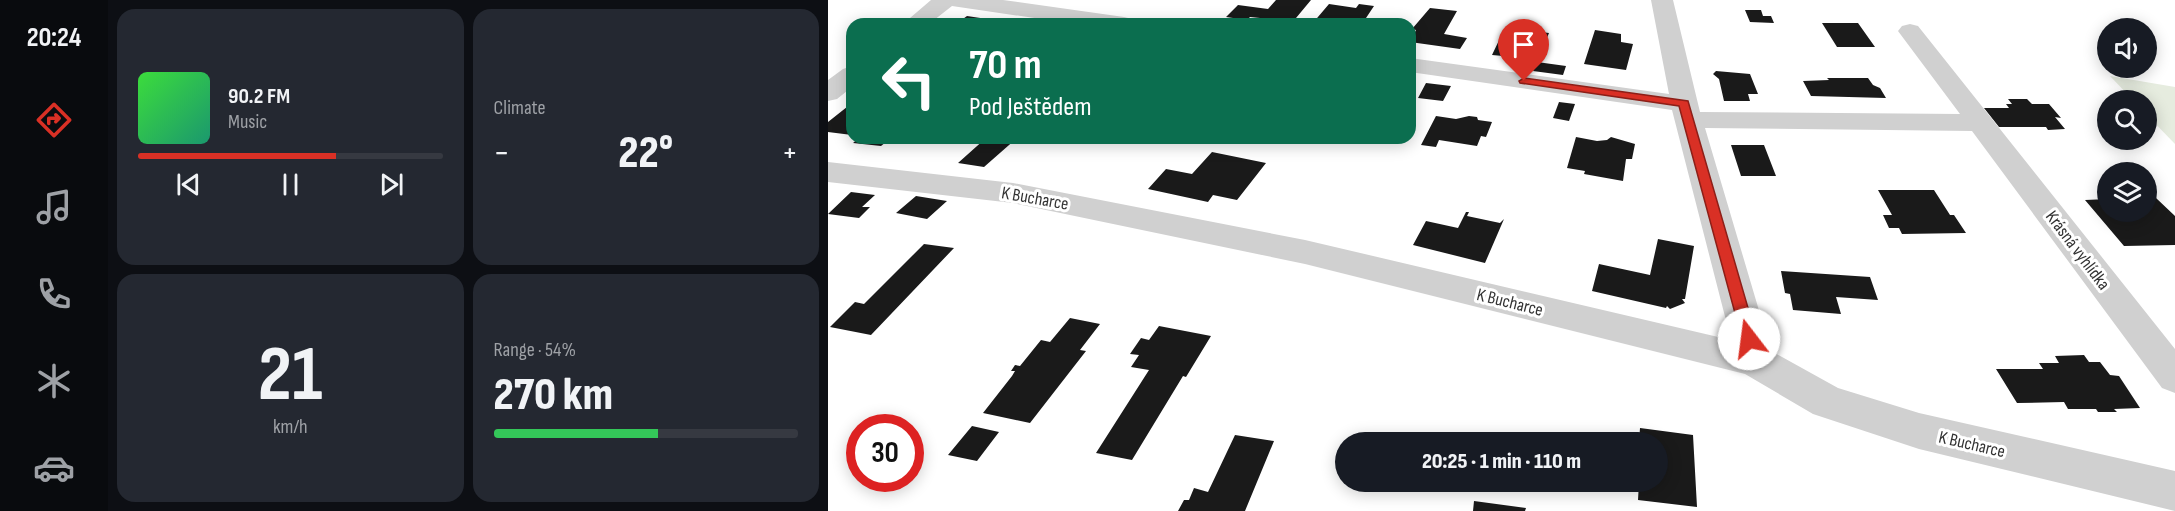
<!DOCTYPE html>
<meta charset="utf-8">
<style>
:root{--surface:#171b24;--page:#242831;--text:#f1f3f6;--muted:#9ea1a6;--line:#363941;--accent:#d93025}
body{margin:0;font-family:"Sofia Sans Condensed",sans-serif;background:var(--page);color:var(--text);height:100vh;display:flex;flex-direction:column;font-size:22px;white-space:nowrap}
*{box-sizing:border-box;margin:0}
p{font-size:20px;color:var(--muted)}
.icon{flex:none;width:33px;height:33px;fill:none;stroke:currentColor;stroke-width:2;stroke-linecap:round;stroke-linejoin:round}
.map{position:relative;flex:1;overflow:hidden}
.side{display:flex;flex-direction:column;gap:9px;padding:9px;background:#0d0f14;width:720px}
.side>*{flex:none}
.banner{position:absolute;left:18px;top:18px;width:570px;height:126px;border-radius:18px;box-shadow:0 3px 15px #0003;background:#0b6e4f;color:#fff;overflow:hidden}
.buttons{position:absolute;left:1269px;top:18px;display:grid;gap:12px}
.buttons a{display:grid;place-items:center;width:60px;height:60px;border-radius:50%;background:var(--surface);box-shadow:0 3px 15px #0003;font-size:30px}
.speed{position:absolute;left:18px;top:414px;display:flex;gap:12px;font-size:30px;font-weight:700;text-align:center}
.speed>*{display:grid;place-content:center;width:78px;height:78px;border-radius:50%;background:var(--surface);box-shadow:0 3px 15px #0003;line-height:1}
.speed .limit{border:9px solid #d22;background:#fff;color:#111}
.pin{position:absolute;display:grid;place-items:center;width:51px;height:51px;color:#fff;margin:-62px -26px;border-radius:50% 50% 50% 0;rotate:-45deg;box-shadow:0 0 6px #0007}
.pin .icon{rotate:45deg}
.me{position:absolute;width:66px;margin:-33px;rotate:345deg;stroke-linejoin:round;filter:drop-shadow(0 0 4px #0008)}
.turn{display:flex;align-items:center;gap:21px;height:126px;padding:0 24px;font-size:27px}
.turn .icon{width:78px;height:78px;stroke-width:2.5}
.turn b{display:block;font-size:42px;line-height:51px}
.big{font-size:45px;font-weight:800;line-height:1.1}
.side .widget{flex:1;display:flex;flex-direction:column;justify-content:center;gap:9px;min-width:0;padding:0 21px;border-radius:18px;background:var(--page)}
.side .dial{align-items:center;gap:0}
.dial b{font-size:78px;line-height:1}
.song{display:flex;align-items:center;gap:18px}
.cover{width:72px;height:72px;border-radius:9px;background:linear-gradient(135deg,hsl(120 70% 55%),hsl(160 70% 35%))}
.played{height:6px;border-radius:3px;background:linear-gradient(90deg,var(--accent) 65%,var(--line) 65%)}
.keys{display:flex;justify-content:space-around;direction:ltr}
.heat{display:flex;justify-content:space-between;align-items:center;font-size:33px;direction:ltr}
.charge{height:9px;border-radius:4px;background:linear-gradient(90deg,#34c759 54%,var(--line) 0)}
.side .tiles{flex:1;display:grid;gap:9px;grid-template-columns:repeat(2,1fr)}
.trip{position:absolute;left:507px;top:432px;width:333px;height:60px;border-radius:30px;background:var(--surface);box-shadow:0 3px 15px #0003;font-weight:800;line-height:60px;text-align:center}
main{display:flex;flex:1;min-height:0}
.dock{display:flex;flex-direction:column;width:108px;justify-content:space-around;align-items:center;background:#090b0e;color:var(--muted)}
.dock .icon{width:42px;height:42px}
.dock .selected{color:var(--accent)}
.dock b{font-size:27px;color:var(--text)}
.map>svg:first-child{display:block}
.green{fill:#e6ecdf}
.building{fill:#1a1a1a}
.lines{fill:none;stroke-linecap:round;stroke-linejoin:round}
.minor{fill:#d0d0d0;fill-rule:evenodd}
.route{fill:#d93025;stroke:#8d1f18;stroke-width:1.5}
.labels{text-anchor:middle;stroke-width:6;stroke-linejoin:round;paint-order:stroke}
.street-label{font-size:18px;fill:#333;stroke:#fff}
</style>
<main>
<nav class="dock">
<b>20:24</b>
<svg class="icon selected" aria-label="directions" viewBox="0 0 24 24"><path d="M12 3l9 9-9 9-9-9zM9 14v-3h6M13 9l2 2-2 2"/></svg>
<svg class="icon" aria-label="music" viewBox="0 0 24 24"><path d="M9 18V5l10-2v13"/><circle cx="6" cy="18" r="3"/><circle cx="16" cy="16" r="3"/></svg>
<svg class="icon" aria-label="phone" viewBox="0 0 24 24"><path d="M5 4h4l2 5-3 2q2 4 5 5l2-3 5 2v4C11 20 4 13 5 4z"/></svg>
<svg class="icon" aria-label="climate" viewBox="0 0 24 24"><path d="M12 3v18M4 7l16 10M4 17L20 7"/></svg>
<svg class="icon" aria-label="car" viewBox="0 0 24 24"><path d="M5 17H2v-5l4-1 3-4h7l3 4 3 1v5h-3M9 17h6M6 11h13"/><circle cx="7" cy="17" r="2"/><circle cx="17" cy="17" r="2"/></svg>
</nav>
<section class="side">
<div class="tiles">
<div class="widget">
<div class="song"><i class="cover"></i><div><b>90.2 FM</b><p>Music</p></div></div>
<div class="played"></div>
<div class="keys"><svg class="icon" aria-label="previous" viewBox="0 0 24 24"><path d="M18 5L8 12l10 7zM5 5v14"/></svg><svg class="icon" aria-label="pause" viewBox="0 0 24 24"><path d="M8 5v14M16 5v14"/></svg><svg class="icon" aria-label="next" viewBox="0 0 24 24"><path d="M6 5l10 7-10 7zM19 5v14"/></svg></div>
</div>
<div class="widget"><p>Climate</p>
<div class="heat"><a>−</a><b class="big">22°</b><a>+</a></div>
</div>
<div class="widget dial"><b>21</b><p>km/h</p></div>
<div class="widget"><p>Range · 54%</p><b class="big">270 km</b><div class="charge"></div></div>
</div>
</section>
<div class="map">
<svg width="1347" height="511" viewBox="0 0 1347 511">
<rect width="100%" height="100%" fill="#fff"/>
<path class="green" d="M1282 76 1347 87V144L1319 115 1318 100H1305Z"/>
<path class="building" d="M448 0H483L463 24 429 21 432 18 422 17 419 20 398 17 410 5 440 9Z
M501 4 528 8 531 4 546 6 538 18 559 21 557 24H484Z
M602 8 629 11 616 34 639 38 632 49 582 42 588 30 584 29Z
M917 10H933L935 16H943L946 23 922 22Z
M139 16 159 19 152 24H128Z
M994 23H1030L1047 47H1009Z
M696 30 721 33 710 59 664 55 675 32 694 34Z
M767 30 793 34V42L805 44 798 70 756 64Z
M709 62 738 66 735 75 705 71Z
M888 71 922 74 930 94H920L922 101H896L891 79 885 74Z
M999 78H1040L1045 85 1052 88 1058 98 983 96 975 81 1001 80Z
M598 83 623 86 615 101 590 98Z
M1180 99H1199L1204 104H1221L1233 118 1227 117 1237 129 1220 130 1218 127H1171L1156 108H1181L1178 104H1184Z
M731 102 747 104 741 121 725 118Z
M24 103V135L0 132V122Z
M608 116 628 119 641 116 649 117 650 120 664 122 658 137 653 136 649 146 611 140 608 147 593 145Z
M748 137 769 141 779 140 783 137 807 144 804 159H798L795 181 756 174 757 171 739 168Z
M31 138H63L53 146 25 143Z
M158 138H189L156 167 130 163Z
M903 145H936L948 176H913Z
M384 152 438 163 409 200 385 195 380 202 320 189 338 169 364 174Z
M1050 190H1106L1122 215H1126L1138 233 1074 234 1071 228H1061L1055 215H1064Z
M23 192 47 195 34 207H42L31 218 0 214Z
M88 196 119 201 99 219 68 213Z
M1318 198H1328L1347 216V245L1296 246 1257 200 1280 199V212H1318Z
M638 212H641L639 216 672 223 676 219 657 263 585 245 598 221 630 228Z
M830 239 866 246 857 299H854L857 303 842 309 839 306 838 308 764 291 771 264 822 275Z
M96 244 126 248 43 335 2 327 27 302 36 304Z
M953 271 1042 277 1050 300 1008 297 1013 314 965 310 962 294 957 293Z
M242 318 272 324 252 350 258 351 202 423 155 413 184 376 187 371H183L187 365 192 366 213 340 222 342Z
M331 326 383 336 358 377 355 376 304 460 268 453 321 370 303 367 311 355 302 354 313 338 321 340Z
M1256 355 1261 362H1272L1282 375 1291 376 1312 408 1286 409 1289 412H1270L1268 409H1240L1236 402 1189 403 1168 369H1215L1211 363H1231L1227 356Z
M144 426 171 432 149 461 120 455Z
M812 428 865 435 869 507 810 500 811 482H830V442H811Z
M407 435 446 441 417 511H350L356 500H361L366 488 380 492Z
M646 501 698 508 697 511H645Z"/>
<g class="lines">
<path class="minor" d="M103 0H175L296 17 304 19 308 24H247L124 6 101 24H75Z
M823 0H845L872 112 1132 114 1070 31 1074 26 1082 24 1090 26 1347 349V393L1334 388 1144 131 877 128 943 351 1010 388 1091 413 1347 471V511L1091 449 985 414 917 374 477 264 185 203 0 182V162L185 183 477 240 903 340 844 110 582 72V58L841 94Z
M24 66V87L9 99 0 101V80L15 69Z"/>
</g>
<path class="route" d="M696 78 860 101 929 339 927 344H916L914 339 851 106 692 83 691 81Z"/>
<g class="labels">
<g class="street-label">
<text transform="translate(207 198) rotate(10)" y="6">K Bucharce</text>
<text transform="translate(1250 250) rotate(53)" y="6">Krásná vyhlídka</text>
<text transform="translate(682 302) rotate(14)" y="6">K Bucharce</text>
<text transform="translate(1144 444) rotate(13)" y="6">K Bucharce</text>
</g>
</g>
</svg>
<div class="buttons">
<a><svg class="icon" aria-label="sound" viewBox="0 0 24 24"><path d="M4 9h4l5-4v14l-5-4H4zM17 9q2 3 0 6"/></svg></a>
<a><svg class="icon" aria-label="search" viewBox="0 0 24 24"><circle cx="10" cy="10" r="6"/><path d="M15 15l6 6"/></svg></a>
<a><svg class="icon" aria-label="layers" viewBox="0 0 24 24"><path d="M12 4l9 5-9 5-9-5zM3 14l9 5 9-5"/></svg></a>
</div>
<div class="speed"><div class="limit">30</div></div>
<div class="pin" style="left:696px;top:81px;background:#d93025"><svg class="icon" aria-label="arrive" viewBox="0 0 24 24"><path d="M6 21V4h12l-3 4 3 4H6"/></svg></div>
<svg class="me" style="left:921px;top:339px" viewBox="-20 -20 40 40"><circle r="19" fill="#fff"/><path d="M0-13L10 11 0 6-10 11z" fill="#d93025"/></svg>
<div class="trip">20:25 · 1 min · 110 m</div>
<div class="banner">
<div class="turn"><svg class="icon" aria-label="left" viewBox="0 0 24 24"><path d="M17 20v-9H6M10 6l-5 5 5 5"/></svg><div><b>70 m</b>Pod Ještědem</div></div>
</div>
</div>
</main>
